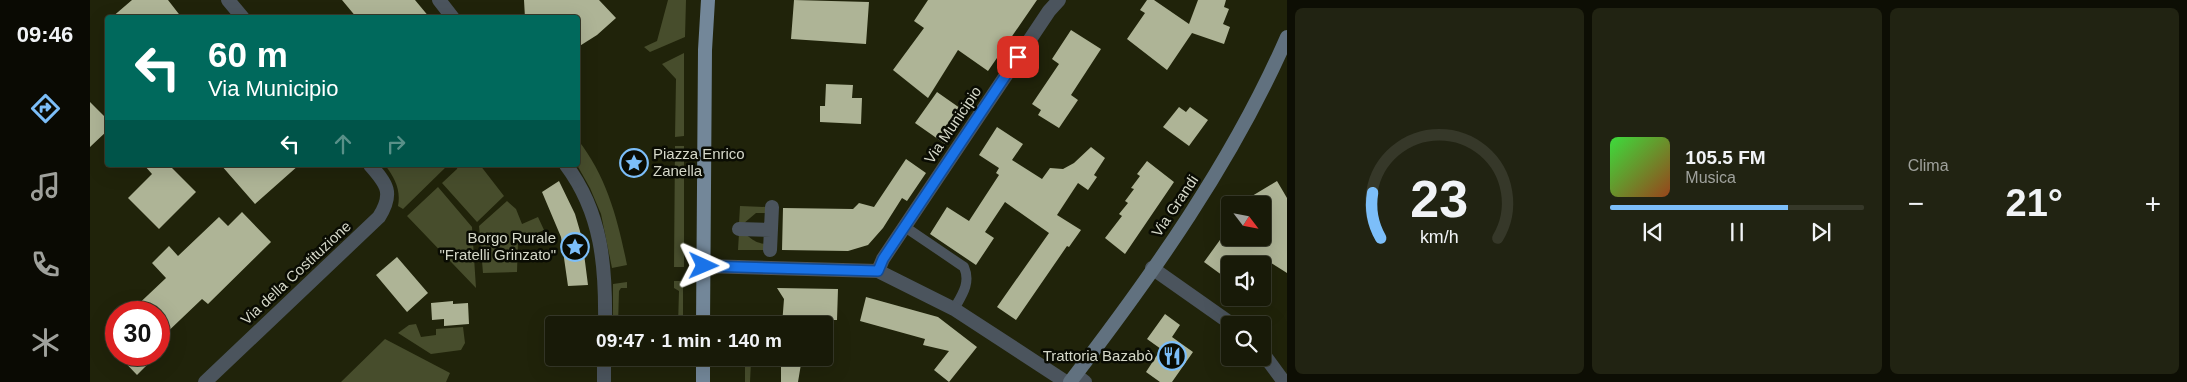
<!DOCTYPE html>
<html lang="it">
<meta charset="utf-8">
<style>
:root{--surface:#181a08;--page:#212312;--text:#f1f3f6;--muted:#9fa19c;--line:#363829;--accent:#7cbef9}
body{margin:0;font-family:Arial,sans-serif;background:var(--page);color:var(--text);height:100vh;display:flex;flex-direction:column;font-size:19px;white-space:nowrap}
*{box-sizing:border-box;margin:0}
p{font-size:16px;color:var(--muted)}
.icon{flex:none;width:28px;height:28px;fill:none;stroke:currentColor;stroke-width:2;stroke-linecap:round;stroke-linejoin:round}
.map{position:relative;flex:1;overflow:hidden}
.side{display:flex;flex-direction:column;gap:8px;padding:8px;background:#0d0e04;width:900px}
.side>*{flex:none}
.hud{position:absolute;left:15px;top:15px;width:475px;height:152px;border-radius:5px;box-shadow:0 5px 20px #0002,0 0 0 1px var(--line);background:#00695c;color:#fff;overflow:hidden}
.needle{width:32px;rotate:122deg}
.tools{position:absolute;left:1131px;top:196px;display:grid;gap:10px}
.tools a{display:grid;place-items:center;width:50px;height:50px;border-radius:5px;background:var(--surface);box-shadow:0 5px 20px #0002,0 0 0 1px var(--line);font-size:25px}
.speed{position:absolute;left:15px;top:301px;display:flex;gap:10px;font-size:25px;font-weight:700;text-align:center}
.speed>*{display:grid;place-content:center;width:65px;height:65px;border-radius:50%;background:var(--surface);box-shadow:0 5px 20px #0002,0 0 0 1px var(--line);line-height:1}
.speed .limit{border:8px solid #d22;background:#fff;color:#111}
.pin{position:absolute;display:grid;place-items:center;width:42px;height:42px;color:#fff;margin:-21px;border-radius:10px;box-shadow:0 2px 8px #0006}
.me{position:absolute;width:55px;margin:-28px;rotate:91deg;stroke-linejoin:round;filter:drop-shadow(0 0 4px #0008)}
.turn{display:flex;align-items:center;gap:18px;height:105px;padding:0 20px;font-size:22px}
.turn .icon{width:65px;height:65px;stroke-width:2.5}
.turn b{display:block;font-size:35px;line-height:42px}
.lanes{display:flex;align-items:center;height:48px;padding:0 20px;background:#0003;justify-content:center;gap:25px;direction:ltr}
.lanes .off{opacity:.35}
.big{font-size:38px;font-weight:700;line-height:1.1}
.side .widget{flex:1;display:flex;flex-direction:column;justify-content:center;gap:8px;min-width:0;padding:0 18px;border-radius:8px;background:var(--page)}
.side .dial{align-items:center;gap:0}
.dial svg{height:130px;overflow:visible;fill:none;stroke:var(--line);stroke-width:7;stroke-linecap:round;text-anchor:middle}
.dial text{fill:var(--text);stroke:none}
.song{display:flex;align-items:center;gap:15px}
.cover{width:60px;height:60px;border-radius:8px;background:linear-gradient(135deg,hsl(120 70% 55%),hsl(20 70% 35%))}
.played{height:5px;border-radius:2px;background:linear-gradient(90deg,var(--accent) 70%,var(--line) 70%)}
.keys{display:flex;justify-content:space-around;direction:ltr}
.heat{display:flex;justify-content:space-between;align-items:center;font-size:28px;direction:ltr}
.side .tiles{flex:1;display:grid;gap:8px;grid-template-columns:repeat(3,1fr)}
.trip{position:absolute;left:455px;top:316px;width:288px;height:50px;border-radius:5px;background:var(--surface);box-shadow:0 5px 20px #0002,0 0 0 1px var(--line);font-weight:700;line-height:50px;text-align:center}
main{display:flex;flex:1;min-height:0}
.tabs{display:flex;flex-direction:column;width:90px;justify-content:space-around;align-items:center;background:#0a0a03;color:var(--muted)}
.tabs .icon{width:35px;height:35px}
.tabs .selected{color:var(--accent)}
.tabs b{font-size:22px;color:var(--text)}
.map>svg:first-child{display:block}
.green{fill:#474d2c}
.building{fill:#aeb496}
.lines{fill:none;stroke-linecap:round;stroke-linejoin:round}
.service{stroke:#4b545d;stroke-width:10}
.pedestrian{stroke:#4b545d;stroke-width:14}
.minor{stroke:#4b545d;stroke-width:14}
.secondary{stroke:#61717f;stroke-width:14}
.primary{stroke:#738799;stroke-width:14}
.route-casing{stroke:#114b97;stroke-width:12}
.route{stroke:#1a73e8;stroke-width:9}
.labels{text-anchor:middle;stroke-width:5;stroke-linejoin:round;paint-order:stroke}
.street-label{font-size:15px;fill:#d5d8c9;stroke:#0a0c03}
.poi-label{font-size:15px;fill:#d5d8c9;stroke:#0a0c03;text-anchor:end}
</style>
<main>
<nav class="tabs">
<b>09:46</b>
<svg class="icon selected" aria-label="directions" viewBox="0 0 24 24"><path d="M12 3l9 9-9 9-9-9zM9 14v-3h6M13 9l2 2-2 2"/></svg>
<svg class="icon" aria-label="music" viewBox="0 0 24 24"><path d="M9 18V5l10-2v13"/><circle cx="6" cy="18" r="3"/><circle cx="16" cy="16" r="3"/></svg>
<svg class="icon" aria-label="phone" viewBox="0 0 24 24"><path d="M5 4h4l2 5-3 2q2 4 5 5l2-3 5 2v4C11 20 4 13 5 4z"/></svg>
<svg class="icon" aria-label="climate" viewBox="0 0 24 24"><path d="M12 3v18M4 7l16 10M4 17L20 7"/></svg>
</nav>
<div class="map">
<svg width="1197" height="382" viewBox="0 0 1197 382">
<rect width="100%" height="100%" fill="#20230a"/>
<path class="green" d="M578 0H596L595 37 560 52 554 47 567 41Z
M594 53V136L585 137 586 79 572 64Z
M488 140C517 177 528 220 537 265L522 268 511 214 500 188 487 165Z
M585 146H594V267H584Z
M295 165H358L313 209 308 206C311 190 305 178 295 165Z
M368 165H390L414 196 387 222 352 183 367 169Z
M348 187 382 227 386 288 317 216Z
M417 201 426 209 432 224 448 217 454 230 428 241 427 272 393 273 389 226Z
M650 206 677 207V213H666L653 224H649Z
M649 233C659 233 661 243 676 244V250H648Z
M584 281H593V325H588L589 291 584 288Z
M537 282V288H531L529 291 528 325H523V284Z
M326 324 331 337 346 335V329L373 327 375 343 371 350 341 354 308 333 319 325Z
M295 339 360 373 356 382H251Z
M523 358H533L540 362V367H523Z
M655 362H661L660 382H655Z"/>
<path class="building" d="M42 0H78L92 18H21Z
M252 0H325L340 18H267Z
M434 0H509L526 18 507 35 488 47V18H435Z
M704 0 779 2 776 44 701 39Z
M838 0H947L898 71 868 50 838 98 803 70 834 28 824 21Z
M1057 0H1064L1099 24 1108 0H1136L1134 7 1139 9 1133 24 1140 27 1134 44 1102 33 1077 70 1037 39 1055 13 1050 10Z
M981 30 1011 49 981 95 988 100 969 128 948 115 951 110 942 104 969 64 962 59Z
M736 84 763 85 762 98H772L771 124 730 122V106H735Z
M847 92 877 113 855 144 825 123Z
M0 102 18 120V130L0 147Z
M1089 107 1096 112 1100 107 1118 120 1099 146 1073 127Z
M907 127 933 144 922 160 952 179 960 168 973 169 984 163 1001 147 1015 158 1004 175 1007 177 998 190 988 183 967 215 991 230 979 247 977 246 926 320 907 307 959 233 915 202 895 232 904 238 886 265 840 234 857 207 879 221 909 175 906 173 909 168 889 155Z
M816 159 836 173 817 201 812 198 793 228 778 245 758 251 692 250 693 208 763 209 769 203 784 207Z
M1057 161 1084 182 1035 254 1015 238 1032 216 1029 214 1038 203 1035 201 1044 189 1041 188 1050 176 1047 174Z
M54 165H79L106 192 69 229 38 198 62 174Z
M131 165H209L165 204Z
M469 181 485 214 492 238 498 285 478 286 471 237 452 192Z
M1187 181 1197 198V273L1175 259 1170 265H1140V281L1114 262 1135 233 1140 238H1172V205H1147Z
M152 212 181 242 118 304 112 299 69 340V312H40L76 278 62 263 79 246 88 256 129 217 138 226Z
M307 257 338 293 317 312 286 275Z
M687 288 748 289 747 320H726V325H692L694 299Z
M776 297 848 317 887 347 859 382 844 370 859 351 833 345 835 339 770 321Z
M363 301V304L378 303 379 324 354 326V319L342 320 341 303Z
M1075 314 1090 325 1082 337 1103 352 1082 382H1070L1056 372 1071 349 1057 339Z
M28 355H67L47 375Z
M691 358H712L708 382H691Z"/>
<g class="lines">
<path class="service" d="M815 227 874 267C881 283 872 295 864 309"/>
<path class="pedestrian" d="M649 229 681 230
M680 250 682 207"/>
<path class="minor" d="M138 0 153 18
M349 0 363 18
M476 165C512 213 516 267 515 325
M614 266 788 271 864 309 976 382
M1062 268 1143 325
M788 271 793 259 959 11 969 0
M1172 352 1194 382
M986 375 995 382
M115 382 289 217C304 193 297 184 280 165
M514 382V358"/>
<path class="secondary" d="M980 382C1063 274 1143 161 1197 37"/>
<path class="primary" d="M613 325 615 50 618 0
M613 382V358"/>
</g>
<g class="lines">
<defs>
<path id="route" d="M614 266 788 271 793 259 928 57"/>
</defs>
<use href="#route" class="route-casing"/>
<use href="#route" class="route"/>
</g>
<defs>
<symbol id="sight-ring" viewBox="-11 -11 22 22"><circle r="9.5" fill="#0a0c03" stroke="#7cbef9" stroke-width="1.5"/><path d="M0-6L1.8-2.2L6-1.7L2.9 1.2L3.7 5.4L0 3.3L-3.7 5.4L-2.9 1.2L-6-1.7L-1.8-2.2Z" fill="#7cbef9"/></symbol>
<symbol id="restaurant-ring" viewBox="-11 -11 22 22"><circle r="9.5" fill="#0a0c03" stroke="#7cbef9" stroke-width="1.5"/><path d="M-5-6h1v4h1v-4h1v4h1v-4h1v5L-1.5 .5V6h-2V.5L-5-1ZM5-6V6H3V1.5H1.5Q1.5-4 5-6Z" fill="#7cbef9"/></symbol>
</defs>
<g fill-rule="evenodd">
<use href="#sight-ring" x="528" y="147" width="32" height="32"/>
<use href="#sight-ring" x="469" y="231" width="32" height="32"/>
<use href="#restaurant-ring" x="1066" y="340" width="32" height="32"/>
</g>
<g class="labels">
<g class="street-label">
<text transform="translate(863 125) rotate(-56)" y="5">Via Municipio</text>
<text transform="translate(1085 206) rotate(-56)" y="5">Via Grandi</text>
<text transform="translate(206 273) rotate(-43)" y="5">Via della Costituzione</text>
</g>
<g class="poi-label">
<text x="563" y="159" text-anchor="start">Piazza Enrico<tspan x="563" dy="17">Zanella</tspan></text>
<text x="466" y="243">Borgo Rurale<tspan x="466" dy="17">"Fratelli Grinzato"</tspan></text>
<text x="1063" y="361">Trattoria Bazabò</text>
</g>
</g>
</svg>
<div class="tools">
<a><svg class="needle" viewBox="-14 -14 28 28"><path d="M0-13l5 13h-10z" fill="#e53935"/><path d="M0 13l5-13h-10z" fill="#9fa19c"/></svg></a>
<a><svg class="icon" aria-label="sound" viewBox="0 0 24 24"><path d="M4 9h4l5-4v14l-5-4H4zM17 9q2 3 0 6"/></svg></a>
<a><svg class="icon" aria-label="search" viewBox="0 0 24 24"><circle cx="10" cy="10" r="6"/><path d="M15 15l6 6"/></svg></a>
</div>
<div class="speed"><div class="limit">30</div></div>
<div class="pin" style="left:928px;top:57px;background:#d93025"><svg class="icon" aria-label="arrive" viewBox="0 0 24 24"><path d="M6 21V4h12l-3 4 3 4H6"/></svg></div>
<svg class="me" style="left:614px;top:266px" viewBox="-20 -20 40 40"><path d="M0-17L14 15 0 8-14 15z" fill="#1a73e8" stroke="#fff" stroke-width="4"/></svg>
<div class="trip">09:47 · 1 min · 140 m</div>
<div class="hud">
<div class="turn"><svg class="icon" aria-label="left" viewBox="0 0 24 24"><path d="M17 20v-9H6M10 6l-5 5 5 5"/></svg><div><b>60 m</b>Via Municipio</div></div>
<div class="lanes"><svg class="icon" aria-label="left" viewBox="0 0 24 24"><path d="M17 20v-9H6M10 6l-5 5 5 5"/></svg><svg class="icon off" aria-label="ahead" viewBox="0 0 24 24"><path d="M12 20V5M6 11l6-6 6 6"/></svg><svg class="icon off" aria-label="right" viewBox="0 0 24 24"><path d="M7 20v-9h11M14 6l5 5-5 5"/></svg></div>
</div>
</div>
<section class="side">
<div class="tiles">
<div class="widget dial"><svg viewBox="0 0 100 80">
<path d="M14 69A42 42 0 1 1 86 69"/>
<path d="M14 69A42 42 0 0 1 9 41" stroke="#7cbef9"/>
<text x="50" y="56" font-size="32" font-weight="700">23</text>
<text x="50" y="72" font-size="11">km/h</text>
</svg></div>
<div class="widget">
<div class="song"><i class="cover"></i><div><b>105.5 FM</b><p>Musica</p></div></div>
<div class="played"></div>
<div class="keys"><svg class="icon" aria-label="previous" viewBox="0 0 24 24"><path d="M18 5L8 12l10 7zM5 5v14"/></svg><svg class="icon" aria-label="pause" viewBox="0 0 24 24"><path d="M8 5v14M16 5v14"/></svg><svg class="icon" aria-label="next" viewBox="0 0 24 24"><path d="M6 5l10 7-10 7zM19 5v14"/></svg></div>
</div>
<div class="widget"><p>Clima</p>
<div class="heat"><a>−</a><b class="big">21°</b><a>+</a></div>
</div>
</div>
</section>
</main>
